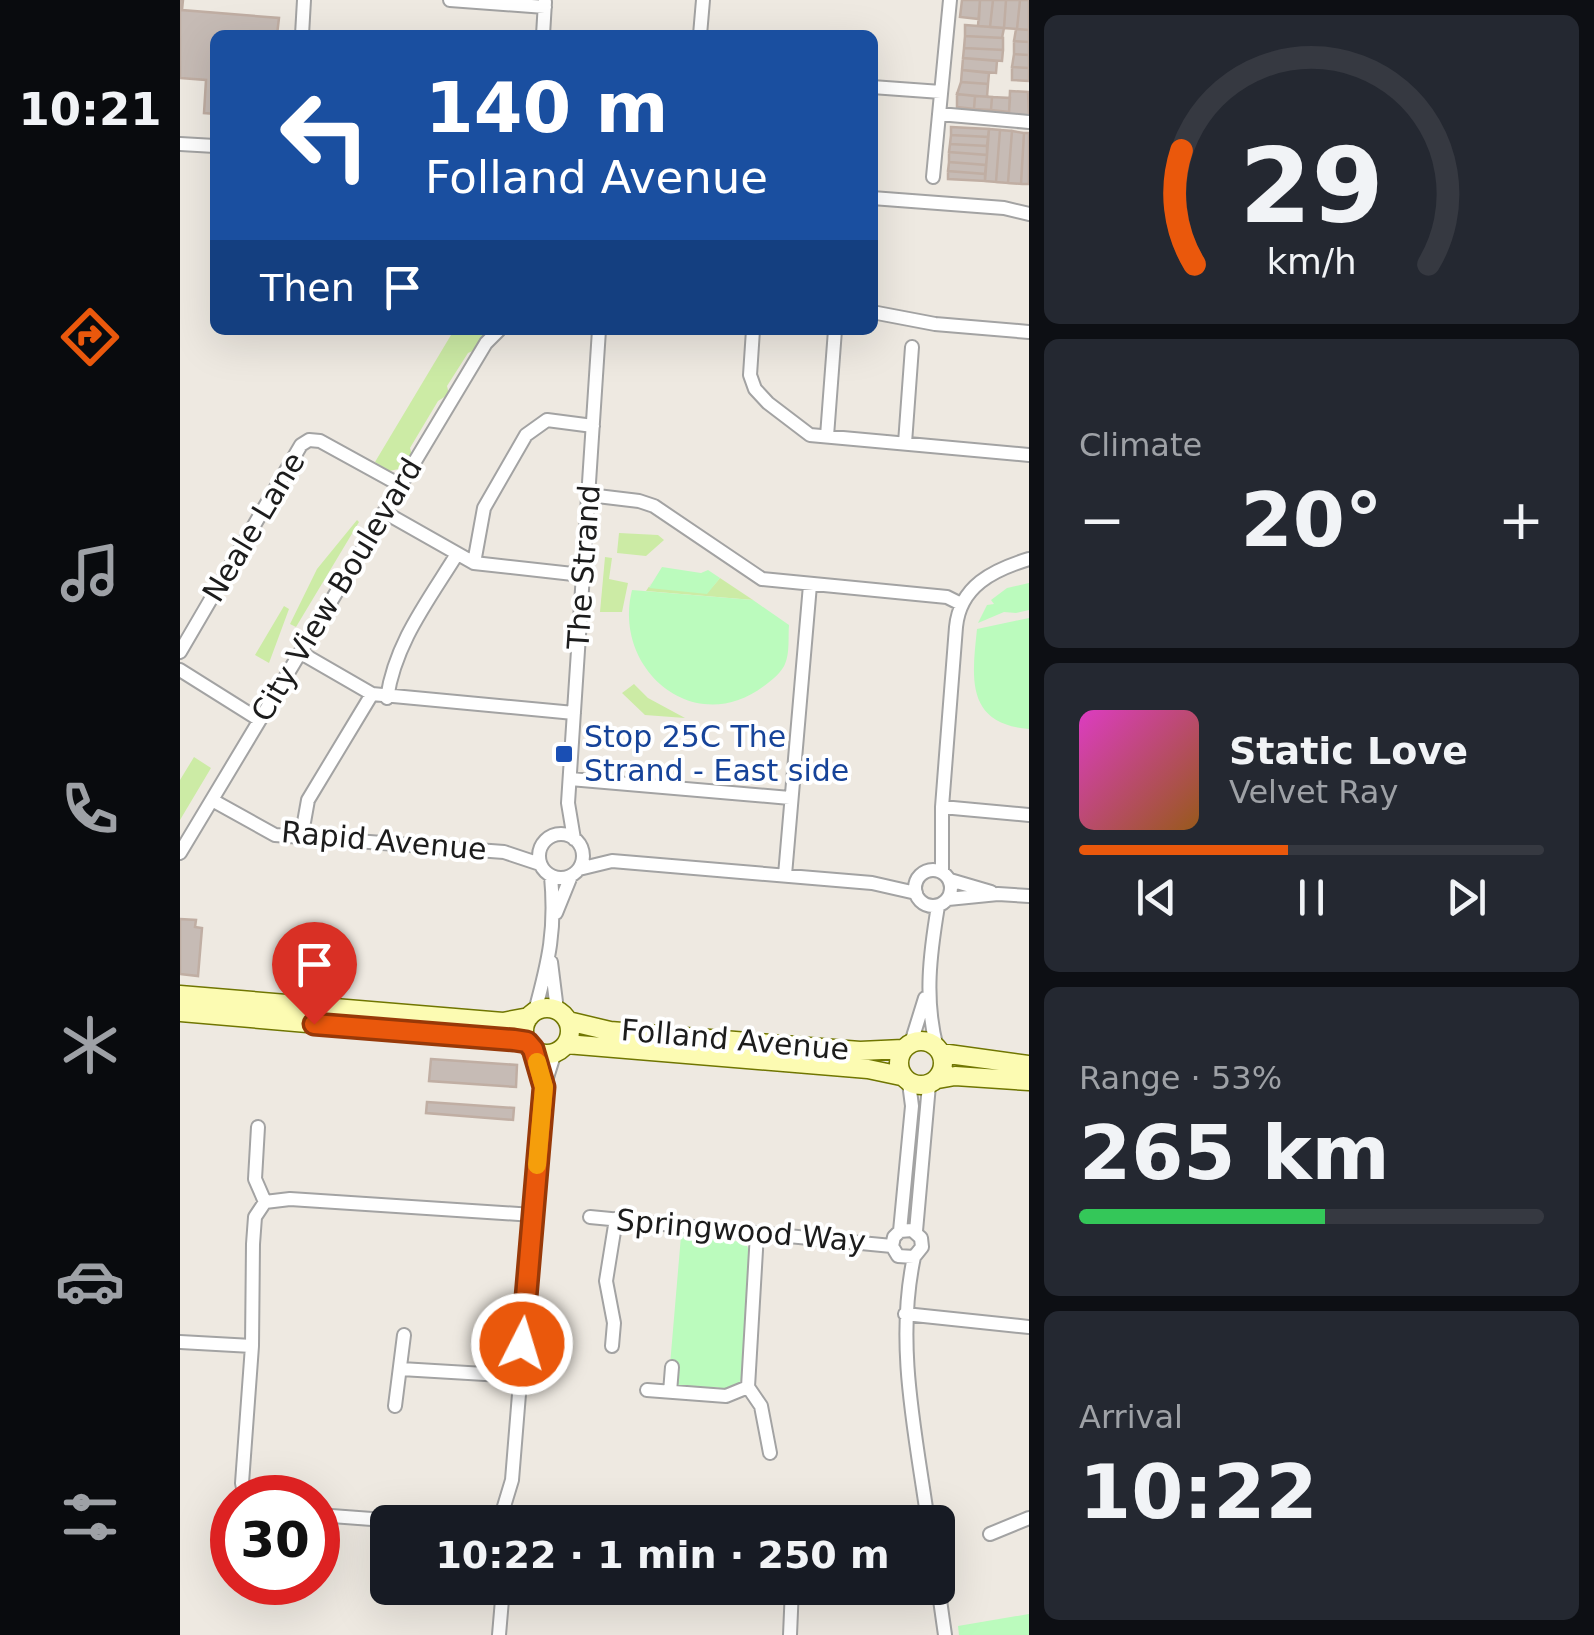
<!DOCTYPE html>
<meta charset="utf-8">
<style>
:root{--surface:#171b24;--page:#242831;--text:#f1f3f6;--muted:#9ea1a6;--line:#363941;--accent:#ea580c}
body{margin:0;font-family:"DejaVu Sans",sans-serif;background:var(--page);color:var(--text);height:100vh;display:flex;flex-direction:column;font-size:38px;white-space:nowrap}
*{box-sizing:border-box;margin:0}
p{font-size:32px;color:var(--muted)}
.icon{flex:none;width:55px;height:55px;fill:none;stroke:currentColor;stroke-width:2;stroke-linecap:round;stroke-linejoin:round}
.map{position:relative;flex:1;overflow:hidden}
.side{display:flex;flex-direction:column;gap:15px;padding:15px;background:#0d0f14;width:565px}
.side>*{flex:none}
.banner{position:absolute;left:30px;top:30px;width:668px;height:305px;border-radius:15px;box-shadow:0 10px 40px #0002;background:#1a4fa0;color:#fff;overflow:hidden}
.speed{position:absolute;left:30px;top:1475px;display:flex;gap:20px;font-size:50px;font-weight:700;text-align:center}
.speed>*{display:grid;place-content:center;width:130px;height:130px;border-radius:50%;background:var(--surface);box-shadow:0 10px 40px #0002;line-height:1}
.speed .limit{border:15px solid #d22;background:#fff;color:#111}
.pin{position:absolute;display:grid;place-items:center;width:85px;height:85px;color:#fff;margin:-102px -42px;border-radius:50% 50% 50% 0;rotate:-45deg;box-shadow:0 0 10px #0007}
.pin .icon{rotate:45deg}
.me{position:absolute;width:110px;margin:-55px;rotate:5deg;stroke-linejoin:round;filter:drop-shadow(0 0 8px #0008)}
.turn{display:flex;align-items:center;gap:35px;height:210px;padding:0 50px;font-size:45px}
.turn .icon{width:130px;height:130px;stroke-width:2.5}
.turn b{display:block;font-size:70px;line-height:85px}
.then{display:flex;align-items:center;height:95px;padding:0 50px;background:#0003;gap:20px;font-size:38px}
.big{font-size:75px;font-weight:800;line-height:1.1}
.side .tile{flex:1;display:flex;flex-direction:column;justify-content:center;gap:15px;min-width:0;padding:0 35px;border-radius:15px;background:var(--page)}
.side .dial{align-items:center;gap:0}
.dial svg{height:260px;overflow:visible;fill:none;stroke:var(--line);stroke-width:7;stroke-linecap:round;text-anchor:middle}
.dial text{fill:var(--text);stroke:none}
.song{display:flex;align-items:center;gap:30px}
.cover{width:120px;height:120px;border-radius:15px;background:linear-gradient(135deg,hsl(310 70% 55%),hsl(30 70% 35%))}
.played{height:10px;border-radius:5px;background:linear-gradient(90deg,var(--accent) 45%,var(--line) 45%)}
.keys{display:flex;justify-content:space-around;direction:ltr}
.heat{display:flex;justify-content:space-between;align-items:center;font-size:55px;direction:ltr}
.charge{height:15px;border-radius:8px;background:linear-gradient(90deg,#34c759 53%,var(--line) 0)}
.trip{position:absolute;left:190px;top:1505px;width:585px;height:100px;border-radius:15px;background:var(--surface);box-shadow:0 10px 40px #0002;font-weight:800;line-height:100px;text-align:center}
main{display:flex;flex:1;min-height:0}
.dock{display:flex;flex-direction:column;width:180px;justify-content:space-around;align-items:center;background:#090b0e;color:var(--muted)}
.dock .icon{width:70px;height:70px}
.dock .selected{color:var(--accent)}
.dock b{font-size:45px;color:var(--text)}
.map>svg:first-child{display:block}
.grass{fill:#cceba5}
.park{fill:#bbfbbd}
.building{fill:#c6bbb5;stroke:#c0aea3;stroke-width:2.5}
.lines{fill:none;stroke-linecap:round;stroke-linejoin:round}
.street-casing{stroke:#a3a3a3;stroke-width:16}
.secondary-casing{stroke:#707601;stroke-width:21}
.street{stroke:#fff;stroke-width:12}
.secondary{stroke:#fcfbb2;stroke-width:18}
.route-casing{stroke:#983908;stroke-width:25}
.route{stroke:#ea580c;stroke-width:18}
.slow{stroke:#f59e0b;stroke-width:18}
.transit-dot{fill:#1a4fb4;stroke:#fff;stroke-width:4}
.labels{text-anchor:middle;stroke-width:8;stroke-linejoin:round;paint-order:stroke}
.street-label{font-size:30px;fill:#1c1c1c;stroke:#fff}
.transit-label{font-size:30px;fill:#164399;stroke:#fff;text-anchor:start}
</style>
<main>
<nav class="dock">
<b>10:21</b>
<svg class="icon selected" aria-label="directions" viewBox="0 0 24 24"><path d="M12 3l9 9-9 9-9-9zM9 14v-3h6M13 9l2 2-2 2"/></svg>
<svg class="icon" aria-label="music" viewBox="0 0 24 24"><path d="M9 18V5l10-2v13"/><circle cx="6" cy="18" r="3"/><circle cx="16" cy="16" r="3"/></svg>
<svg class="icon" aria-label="phone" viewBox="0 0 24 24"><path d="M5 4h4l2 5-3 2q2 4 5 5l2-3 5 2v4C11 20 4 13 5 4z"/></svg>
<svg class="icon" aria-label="climate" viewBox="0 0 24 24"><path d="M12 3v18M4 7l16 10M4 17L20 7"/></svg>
<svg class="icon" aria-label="car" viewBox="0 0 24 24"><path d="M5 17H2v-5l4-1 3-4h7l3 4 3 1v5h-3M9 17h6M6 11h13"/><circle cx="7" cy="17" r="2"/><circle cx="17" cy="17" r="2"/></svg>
<svg class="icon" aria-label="filters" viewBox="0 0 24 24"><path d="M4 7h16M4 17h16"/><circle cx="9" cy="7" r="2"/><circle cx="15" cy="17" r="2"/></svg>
</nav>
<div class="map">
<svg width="849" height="1635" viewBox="0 0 849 1635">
<rect width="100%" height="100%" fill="#eee9e1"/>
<path class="grass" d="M274 330H309L295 350 288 353 267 386 269 394 258 401 230 448 232 455 224 468 209 471 195 462Z
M177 520 179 522 116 627 110 624 137 569Z
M439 533 478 535 484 540 466 556 437 553Z
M425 557 432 558 429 579 448 583 442 612H420Z
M540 578 573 600 466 591 472 582 469 587 527 593Z
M104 606 109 609 89 663 75 655Z
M454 684 468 698 505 718 465 715 442 693Z
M14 757 31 768 0 820V780Z"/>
<path class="park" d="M482 567 521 573 528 570 540 578 527 594 469 588Z
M849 583V610L836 613 824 612 798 623 807 605 814 604 811 600 827 588Z
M452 590 573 600 609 625C608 636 610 653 605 664 602 672 591 681 584 686 514 739 432 669 452 590Z
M849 618V729C785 724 792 677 797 629Z
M501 1236 565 1242 572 1256 563 1377 558 1385 542 1393 538 1387 508 1390 499 1387 490 1365Z
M849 1614V1635H779L778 1626Z"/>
<path class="building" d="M0 0H3L2 10 99 18 97 35H35V114L24 113 26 80 0 78Z
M782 0H800L799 19 780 17Z
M800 0H813L810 27 798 26Z
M813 0H826L824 28 810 27Z
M826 0H840L837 29 824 28Z
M840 0H849V30L837 29Z
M785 25 824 28 822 38 785 36Z
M836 29 849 30V42L834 41Z
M785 36 823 38V50L784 48Z
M834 41 849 42V55L834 54Z
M784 48 823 50 822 61 783 58Z
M834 54 849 55V68L832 67Z
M783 58 817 61 816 73 782 70Z
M832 67 849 68V81L832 80Z
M782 70 809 73 808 84 781 82Z
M781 82 808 84 807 97 777 94Z
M830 91 848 92 849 116 829 114Z
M777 94 795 96 794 109 777 107Z
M795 96 812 97 811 110 794 109Z
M812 97 830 98 829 112 811 110Z
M771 127 809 129 808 137 771 135Z
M809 129 820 130 816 182 805 181Z
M820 130 832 131 828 183 816 182Z
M832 131 844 133 841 184 828 183Z
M844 133H849V184H841Z
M771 135 808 137 807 146 770 144Z
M770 144 807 146V155L769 152Z
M769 152 807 155 806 165 769 162Z
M769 162 806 165 805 174 768 171Z
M768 171 805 174V181L768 179Z
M0 919 16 920 15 927 22 928 18 976 0 974Z
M251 1059 337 1065 336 1087 249 1081Z
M247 1102 334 1108 333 1120 246 1113Z"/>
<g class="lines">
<defs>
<path id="street" d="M270 0 365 7
M122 35 124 0
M363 35 365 2
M520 35 523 0
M692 87 761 92
M759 114 849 122
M0 144 35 146
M753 177 770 0
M692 198 824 208 849 214
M692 312 755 324 849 332
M573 330 570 375 575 389 588 403 630 435 849 455
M647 436 655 330
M725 443 732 347
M409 495 459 501 474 506 582 579 767 597 781 604
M204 512 294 563 402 575
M294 563 304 508 346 435 367 420 413 426
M0 652 121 445 129 440 140 441 220 485
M121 653 192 694 394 713
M0 670 78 719
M207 698C215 643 248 601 277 554
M390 779 610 798
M32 800 95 835 324 852 360 864
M762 807 849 815
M359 856a22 22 0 1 1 44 0a22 22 0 1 1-44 0Z
M121 839 128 800 192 694
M394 839 388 803 419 330
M0 853 306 343 319 330
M399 869 432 861 692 883 736 893
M735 888a18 18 0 1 1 36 0a18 18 0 1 1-36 0Z
M762 871V807L776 627C780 586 813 570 849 559
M605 875 630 585
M770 880 811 892
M768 899 818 894 849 896
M376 913 391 876
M371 962 377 1010
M355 1011C369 960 376 929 371 876
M731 1043 745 998
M757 1048C744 1000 750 954 758 906
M353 1049 363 1085
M78 1127 75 1179 85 1202
M410 1217 712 1246
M720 1231 732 1230 741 1238 742 1247 734 1257 718 1256 712 1246 714 1237 720 1231 732 1106 729 1083
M736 1231 749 1085
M734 1257C715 1345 736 1435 748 1522
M725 1314 849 1327
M0 1342 72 1346
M432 1346 434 1323 426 1281 436 1219
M221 1369 339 1376
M568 1387 581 1406 590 1453
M467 1390 546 1396 568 1387 577 1233
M490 1392 492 1367
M215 1406 224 1335
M65 1498 62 1483 72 1346 73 1244 75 1217 85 1202 110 1199 353 1215
M322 1513 332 1480 364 1087 375 1052
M138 1515 232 1522
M312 1522 315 1517 328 1512 339 1516 343 1522
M810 1534 849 1518
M758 1586 765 1635
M319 1635 323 1588
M610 1635 612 1588"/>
<path id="secondary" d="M0 995 323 1022 349 1017
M344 1031a23 23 0 1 1 46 0a23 23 0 1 1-46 0Z
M0 1012 347 1042
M388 1021 430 1031 680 1051 723 1049
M719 1063a22 22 0 1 1 44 0a22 22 0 1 1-44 0Z
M386 1044 688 1069 721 1076
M761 1053 849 1065
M758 1079 775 1076 849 1081"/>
</defs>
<use href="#street" class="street-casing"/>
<use href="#secondary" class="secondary-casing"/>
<use href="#street" class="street"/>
<use href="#secondary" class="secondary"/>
</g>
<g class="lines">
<defs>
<path id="route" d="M134 1024 334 1040 347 1042 353 1049 364 1087 342 1344"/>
</defs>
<use href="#route" class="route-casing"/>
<use href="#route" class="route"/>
<path class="slow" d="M357 1062 364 1087 357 1165"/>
</g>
<rect class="transit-dot" x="374" y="744" width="20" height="20" rx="5"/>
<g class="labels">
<g class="street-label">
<text transform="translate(74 527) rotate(-59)" y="10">Neale Lane</text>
<text transform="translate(404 567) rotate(-86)" y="10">The Strand</text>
<text transform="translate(157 590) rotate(-59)" y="10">City View Boulevard</text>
<text transform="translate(204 841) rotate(5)" y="10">Rapid Avenue</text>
<text transform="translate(555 1040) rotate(5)" y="10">Folland Avenue</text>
<text transform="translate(561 1231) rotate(5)" y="10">Springwood Way</text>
</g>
<g class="transit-label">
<text x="404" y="747">Stop 25C The<tspan x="404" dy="34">Strand - East side</tspan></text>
</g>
</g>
</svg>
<div class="speed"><div class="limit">30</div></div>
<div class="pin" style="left:134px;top:1024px;background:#d93025"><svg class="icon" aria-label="arrive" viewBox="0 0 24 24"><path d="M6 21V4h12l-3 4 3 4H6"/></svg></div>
<svg class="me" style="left:342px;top:1344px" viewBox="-20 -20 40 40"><circle r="17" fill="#ea580c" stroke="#fff" stroke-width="3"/><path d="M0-11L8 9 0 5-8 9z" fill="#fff"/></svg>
<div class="trip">10:22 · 1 min · 250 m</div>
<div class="banner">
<div class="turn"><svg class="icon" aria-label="left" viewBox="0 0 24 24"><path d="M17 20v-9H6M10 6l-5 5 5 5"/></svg><div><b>140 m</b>Folland Avenue</div></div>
<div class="then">Then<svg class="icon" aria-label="arrive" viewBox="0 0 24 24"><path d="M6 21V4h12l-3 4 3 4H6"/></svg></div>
</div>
</div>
<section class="side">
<div class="tile dial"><svg viewBox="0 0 100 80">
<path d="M14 69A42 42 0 1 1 86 69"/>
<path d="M14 69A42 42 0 0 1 10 34" stroke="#ea580c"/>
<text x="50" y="56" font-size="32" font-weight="700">29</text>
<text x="50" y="72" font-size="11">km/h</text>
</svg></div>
<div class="tile"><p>Climate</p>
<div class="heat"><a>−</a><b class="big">20°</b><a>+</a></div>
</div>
<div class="tile">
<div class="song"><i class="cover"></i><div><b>Static Love</b><p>Velvet Ray</p></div></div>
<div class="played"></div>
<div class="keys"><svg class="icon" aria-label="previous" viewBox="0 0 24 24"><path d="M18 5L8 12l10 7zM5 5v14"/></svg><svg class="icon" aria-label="pause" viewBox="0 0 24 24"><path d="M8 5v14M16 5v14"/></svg><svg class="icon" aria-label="next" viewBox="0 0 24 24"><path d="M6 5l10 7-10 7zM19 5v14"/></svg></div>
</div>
<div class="tile"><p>Range · 53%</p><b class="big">265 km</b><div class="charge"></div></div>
<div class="tile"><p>Arrival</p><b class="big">10:22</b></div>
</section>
</main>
